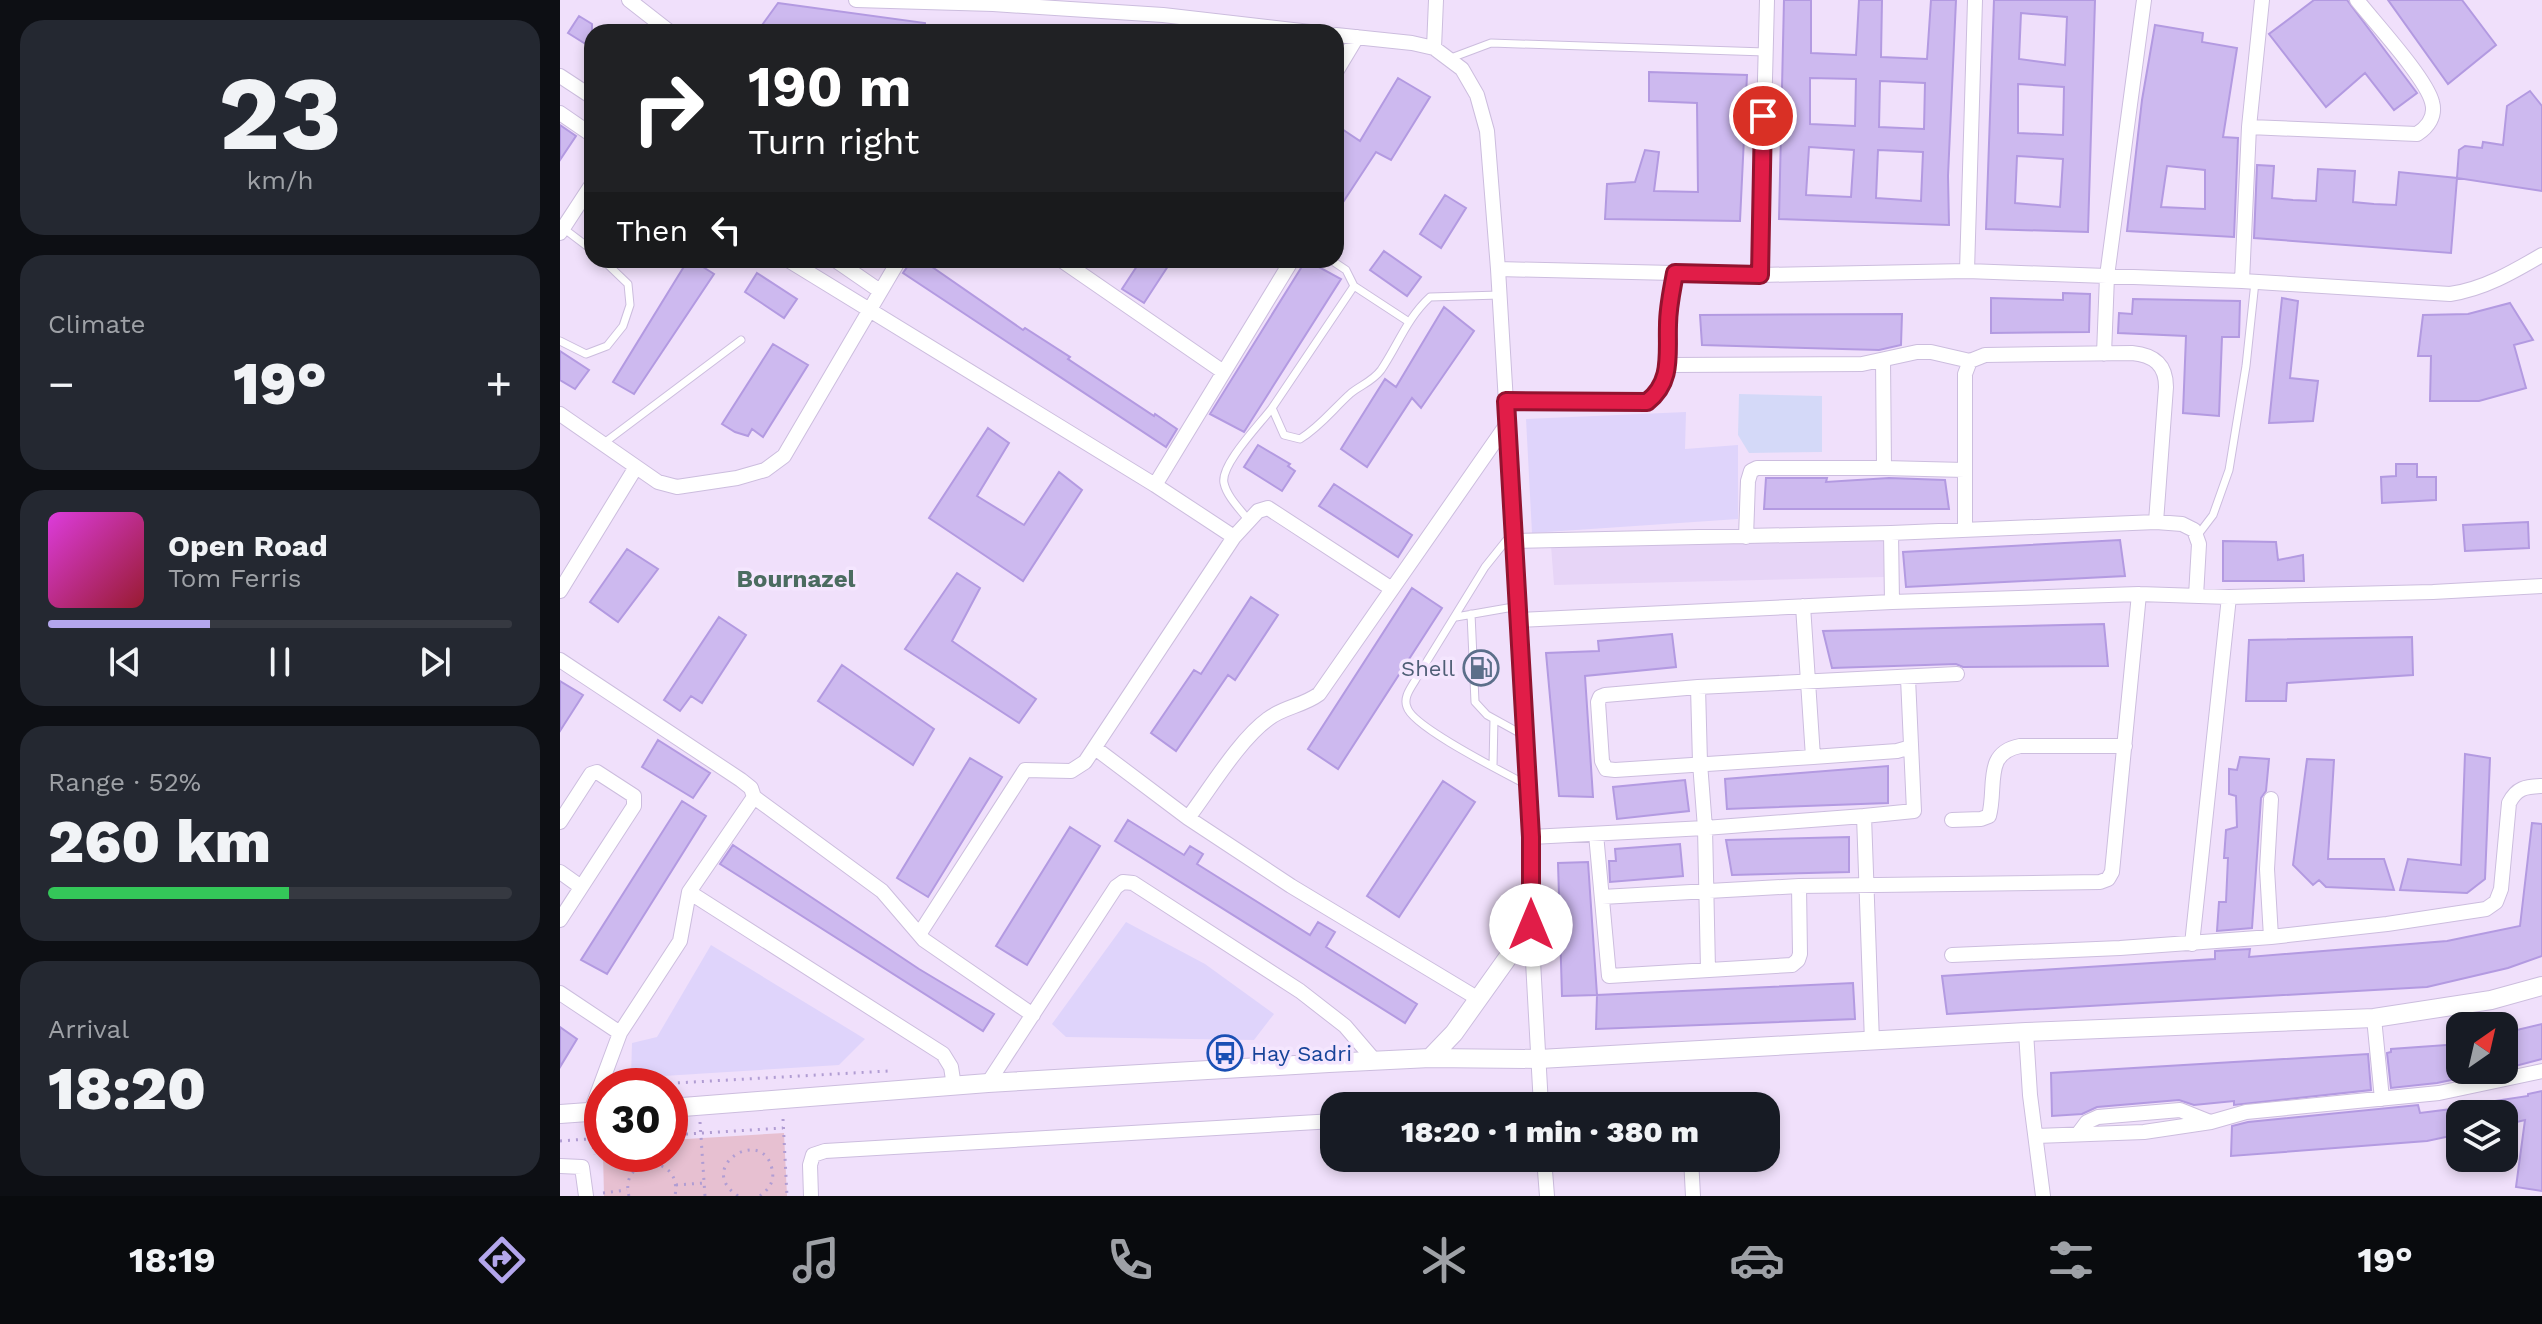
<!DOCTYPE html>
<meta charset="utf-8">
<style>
:root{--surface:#171b24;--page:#242831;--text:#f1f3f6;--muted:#9ea1a6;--line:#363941;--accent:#b3a6ec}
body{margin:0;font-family:"Work Sans",sans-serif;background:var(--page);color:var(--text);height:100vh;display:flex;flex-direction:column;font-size:30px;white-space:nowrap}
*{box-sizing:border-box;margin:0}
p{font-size:26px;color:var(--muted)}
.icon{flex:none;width:44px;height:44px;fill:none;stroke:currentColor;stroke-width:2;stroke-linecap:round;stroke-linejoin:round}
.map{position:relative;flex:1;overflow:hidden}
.details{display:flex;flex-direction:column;gap:20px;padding:20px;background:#0d0f14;width:560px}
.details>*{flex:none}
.hud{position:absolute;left:24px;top:24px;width:760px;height:244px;border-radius:24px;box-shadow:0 4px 12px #0003;background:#202124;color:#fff;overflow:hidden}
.needle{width:52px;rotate:34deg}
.tools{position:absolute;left:1886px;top:1012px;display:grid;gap:16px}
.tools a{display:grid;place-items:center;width:72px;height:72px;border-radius:16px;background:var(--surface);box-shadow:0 4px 12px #0003;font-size:40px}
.speed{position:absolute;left:24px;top:1068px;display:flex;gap:16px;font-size:40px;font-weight:700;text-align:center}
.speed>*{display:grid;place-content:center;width:104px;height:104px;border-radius:50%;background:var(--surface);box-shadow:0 4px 12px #0003;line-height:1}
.speed .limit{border:12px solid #d22;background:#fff;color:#111}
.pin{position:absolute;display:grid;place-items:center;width:68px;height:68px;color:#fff;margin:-34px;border:4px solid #fff;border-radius:50%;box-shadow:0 2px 8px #0007}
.me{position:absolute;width:88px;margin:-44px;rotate:0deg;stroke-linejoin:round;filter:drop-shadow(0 0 6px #0008)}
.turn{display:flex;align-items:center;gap:28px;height:168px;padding:0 32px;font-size:36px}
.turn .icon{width:104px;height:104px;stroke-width:2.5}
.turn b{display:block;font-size:56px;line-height:68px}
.then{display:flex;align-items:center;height:76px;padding:0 32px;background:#0003;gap:16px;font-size:30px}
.big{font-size:60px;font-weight:800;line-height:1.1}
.details .card{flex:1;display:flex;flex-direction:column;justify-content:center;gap:12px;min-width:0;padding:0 28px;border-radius:24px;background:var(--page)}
.details .dial{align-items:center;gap:0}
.dial b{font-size:104px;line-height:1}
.song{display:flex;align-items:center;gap:24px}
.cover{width:96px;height:96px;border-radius:12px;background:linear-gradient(135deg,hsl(300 70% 55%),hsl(350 70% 35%))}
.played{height:8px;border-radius:4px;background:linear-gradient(90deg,var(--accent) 35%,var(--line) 35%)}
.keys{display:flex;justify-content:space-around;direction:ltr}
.heat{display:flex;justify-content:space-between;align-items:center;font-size:44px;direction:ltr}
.charge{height:12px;border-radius:6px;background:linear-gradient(90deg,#34c759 52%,var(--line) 0)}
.trip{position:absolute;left:760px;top:1092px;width:460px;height:80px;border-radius:24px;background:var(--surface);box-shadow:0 4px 12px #0003;font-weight:800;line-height:80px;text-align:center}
.menu{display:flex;height:128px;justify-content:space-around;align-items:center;background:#090b0e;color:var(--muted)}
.menu .icon{width:56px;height:56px}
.menu .on{color:var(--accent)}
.menu b{font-size:36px;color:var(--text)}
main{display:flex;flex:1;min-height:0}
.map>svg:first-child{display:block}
.residential{fill:#e7d5f7}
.commercial{fill:#dfd4fb}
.medical{fill:#d4d9f8}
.green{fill:#e7c0d1}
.building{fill:#cdb9ef;stroke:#b39ae1;stroke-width:2;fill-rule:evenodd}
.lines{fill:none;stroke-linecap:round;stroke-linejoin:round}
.service-casing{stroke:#ccbdde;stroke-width:9}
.minor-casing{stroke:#ccbdde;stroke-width:16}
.tertiary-casing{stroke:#ccbdde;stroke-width:20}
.path{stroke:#b19dd3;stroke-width:3;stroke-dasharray:2 6;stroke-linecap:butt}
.service{stroke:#fff;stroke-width:7}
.minor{stroke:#fff;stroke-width:14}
.tertiary{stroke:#fff;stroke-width:18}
.route-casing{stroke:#92132f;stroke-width:20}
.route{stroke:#e11d48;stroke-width:14}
.labels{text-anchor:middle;stroke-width:7;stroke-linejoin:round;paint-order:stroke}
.service-label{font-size:22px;fill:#4e5e75;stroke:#f4e6fe;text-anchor:end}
.transit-label{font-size:22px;fill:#164399;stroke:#f4e6fe;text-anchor:start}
.neighbourhood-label{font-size:24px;font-weight:bold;fill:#4b6c60;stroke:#f4e6fe}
</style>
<main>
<section class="details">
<div class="card dial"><b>23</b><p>km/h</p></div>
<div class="card"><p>Climate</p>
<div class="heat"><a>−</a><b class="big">19°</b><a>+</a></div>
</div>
<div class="card">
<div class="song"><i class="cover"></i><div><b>Open Road</b><p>Tom Ferris</p></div></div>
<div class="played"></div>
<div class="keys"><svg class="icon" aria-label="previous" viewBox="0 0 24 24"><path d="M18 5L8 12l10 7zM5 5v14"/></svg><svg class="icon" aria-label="pause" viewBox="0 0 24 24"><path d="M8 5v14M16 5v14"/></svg><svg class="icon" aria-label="next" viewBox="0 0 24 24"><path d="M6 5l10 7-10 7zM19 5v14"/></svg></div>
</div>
<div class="card"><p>Range · 52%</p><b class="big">260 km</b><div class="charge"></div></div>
<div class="card"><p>Arrival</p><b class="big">18:20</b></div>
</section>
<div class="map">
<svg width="1982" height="1196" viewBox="0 0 1982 1196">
<rect width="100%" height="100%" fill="#f0e0fb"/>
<path class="residential" d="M1323 540 1324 577 994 585 991 546Z"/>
<path class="commercial" d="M1126 412 1125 449 1178 445V519L972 533 966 419Z
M566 922 645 964 714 1014 694 1040 506 1037 492 1024Z
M151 945 305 1039 279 1065 71 1078 72 1043 97 1037Z"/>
<path class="medical" d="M1179 394 1262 396V452L1189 453 1178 435Z"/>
<path class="green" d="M224 1133 227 1196H44L43 1154H110V1140Z"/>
<path class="building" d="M1224 0H1251V53L1296 55 1299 0H1322L1321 57 1367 59 1371 0H1396L1388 176 1389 225 1219 219ZM1250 78 1296 79 1295 126 1250 124ZM1320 81 1365 83 1364 129 1319 127ZM1249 147 1294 150 1291 197 1246 195ZM1318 150 1363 152 1361 201 1316 198Z
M1434 0H1535L1528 232 1426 229ZM1461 13 1507 17 1505 65 1459 59ZM1458 84 1504 87 1503 135 1458 133ZM1457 156 1503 159 1500 207 1455 203Z
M1754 0H1787L1857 93 1834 110 1805 73 1766 107 1709 34Z
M1828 0H1902L1936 45 1888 84Z
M218 3 365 23V32H197Z
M19 16 32 24V48L8 33Z
M1595 25 1643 33 1642 42 1677 48 1663 137 1678 138 1674 237 1567 231 1582 100ZM1607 166 1645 170V209L1601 207Z
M1089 72 1187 75 1180 221 1045 219 1047 184 1075 182 1085 150 1099 152 1094 191 1138 192 1137 103 1089 101Z
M838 78 870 97 831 160 816 152 776 213V125L800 141Z
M1970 91 1982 106V191L1897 178 1899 150 1905 146 1922 148 1923 142 1943 145 1947 106Z
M0 125 16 136 0 160Z
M1697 165 1714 166 1712 198 1733 200 1756 201 1758 169 1795 171 1793 202 1814 204 1836 205 1839 172 1897 178 1891 253 1694 238Z
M885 195 906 208 881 248 860 234Z
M824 251 861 277 847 296 810 270Z
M128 260H132L154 274 74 394 53 382Z
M352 260H362L463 330 465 328 510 357 508 359 594 416 595 414 617 429 606 447 343 273Z
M581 260H612L584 303 562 289Z
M746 260 781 279 684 432 650 414Z
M197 273 237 299 224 318 185 292Z
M1503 293 1530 294 1529 332 1431 333V298L1503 300Z
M1722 298 1738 301 1730 378 1758 381 1753 421 1709 423Z
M1573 299 1680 301 1679 337H1662L1659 416 1623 413 1626 336 1558 333 1559 313 1572 314Z
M1950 303 1973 340 1954 345 1966 388 1919 401H1870L1871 356H1858L1863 315 1908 314Z
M884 307 914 331 861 408 852 398 807 467 781 449 825 379 836 387Z
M1342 314 1341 345 1319 350 1142 345 1140 315Z
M213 344 248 365 203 437 192 429 188 436 175 432 162 424Z
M0 351 29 370 15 389 0 380Z
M428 428 449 443 417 496 464 525 499 472 522 490 463 581 369 518Z
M698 445 730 464 728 466 735 471 722 491 684 467Z
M1836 464H1857V477H1876V500L1822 503 1821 477 1836 476Z
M1206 478H1267L1266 482 1329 478 1385 480 1389 509H1204Z
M774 484 852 535 838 557 759 506Z
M1968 522 1969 548 1905 551 1903 525Z
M1560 540 1565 576 1346 587 1343 552Z
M1663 541 1716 542 1718 560 1743 555 1744 581H1663Z
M67 549 98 569 58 622 30 602Z
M397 573 420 588 392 641 476 699 459 723 345 649Z
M852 588 882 608 778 769 748 749Z
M691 597 718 615 675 680 668 675 616 751 591 733 634 670 641 674Z
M159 617 186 635 142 703 131 696 120 711 104 700Z
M1544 624 1548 666 1403 667 1396 664 1272 668 1263 631Z
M1112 634 1116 667 1025 676 1033 797 999 796 986 653 1039 651 1038 641Z
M1852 637 1853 675 1727 683 1726 701H1686L1689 640Z
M282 665 374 729 353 765 258 701Z
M0 681 23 695 0 731Z
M98 740 150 773 133 798 82 767Z
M1905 754 1930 758 1925 879 1907 893 1840 890 1848 859 1901 865Z
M1680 757 1709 759 1706 791 1701 798 1692 928 1657 931 1659 902H1666L1668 858H1664L1666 830 1677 827 1676 796 1669 794V769L1677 770Z
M410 758 442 777 368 897 337 878Z
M1747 759 1774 760 1768 859H1824L1834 890 1766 887 1759 880 1753 885 1733 865Z
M1328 766V803L1167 809 1165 779Z
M1125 780 1129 811 1057 819 1053 787Z
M883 781 915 802 839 917 807 896Z
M122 801 146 816 47 974 21 960Z
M568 820 624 855 630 846 643 854 637 864 750 935 758 922 775 932 766 947 857 1004 845 1023 555 841Z
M1972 823 1982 824V956L1948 968 1867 987 1387 1014 1382 976 1655 959V951L1690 949 1689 957 1887 941 1960 926Z
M510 827 540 846 467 965 436 946Z
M1289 837V872L1172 875 1166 840Z
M1120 844 1123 876 1050 882 1049 861H1056L1055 849Z
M173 845 359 969 434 1014 423 1031 160 864Z
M1028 862 1037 995 1002 996 998 863Z
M1293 983 1295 1019 1036 1029 1037 995Z
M1982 1024V1059L1944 1069V1033Z
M0 1027 17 1039 0 1067Z
M1900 1044V1070H1939L1877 1083 1831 1088 1827 1053 1831 1052V1049Z
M1808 1054 1811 1090 1674 1105V1101L1634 1105 1619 1100 1537 1107 1522 1114 1492 1116 1491 1073Z
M1982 1091V1191L1956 1187 1965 1120 1944 1125V1114H1909L1908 1105 1968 1096V1094Z
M1858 1105 1860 1113 1900 1108V1134L1867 1141 1671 1156 1672 1126 1688 1122Z"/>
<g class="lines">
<defs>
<path id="service" d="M891 58 931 43 1205 52
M3 228 32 250
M771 260 786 270 794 286
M0 341 26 354 47 346 63 326 70 305 68 284 43 260
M946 401 1087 402C1113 382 1108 354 1108 325 1108 307 1112 290 1115 273
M712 408 794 286 849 322
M44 443 181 340
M689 521C681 510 667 497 664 483 660 465 700 424 712 408L724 435 740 439C761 426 773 409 791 393 801 385 813 381 821 370 838 345 847 318 870 297L940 295
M953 532 925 567 856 679C851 688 843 697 847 707 852 727 945 773 967 785
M1637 536 1653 515 1669 470 1686 366 1695 282
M911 614 915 702 927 715 965 736
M896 617 959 606
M933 766 934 719"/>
<path id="minor" d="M69 0 110 32
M296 0 433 4 603 15 750 32
M776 35 852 43 874 48 902 69 917 95 927 131 938 269 959 620 971 837V925L981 1106
M874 48 876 0
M776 72 797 37
M0 76 32 97
M0 113 32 135
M1689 127 1857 134C1868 127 1876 116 1872 102 1866 78 1815 23 1797 0
M0 233 32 184
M228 260 595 485 674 537
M275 260 320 291
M501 260 662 371
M938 269 1200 275 1407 271 1682 281 1890 294C1924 289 1953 272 1982 255
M1407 271 1415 0
M1200 275 1207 0
M1682 281 1689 127 1702 0
M1544 354 1547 276 1584 0
M1323 360 1324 468 1405 470
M1108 365 1302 364 1357 352H1371L1410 361
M0 414 98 482 117 487 177 478 205 470 224 456 339 260
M595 485 732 260
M1405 529V374L1410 361 1425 355 1572 353C1594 355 1606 365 1606 387L1596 522
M1331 533 1332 602
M1186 537 1188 481 1191 471 1197 468H1324
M955 541 1331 533 1596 522 1622 524 1634 530 1639 544 1636 596
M0 591 76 467
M1243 606 1253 757
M959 620 1332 602 1579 594 1669 597 1873 592 1982 586
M0 660 181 780 191 788 194 797 129 892 120 941 60 1033 31 1111
M1138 687 1140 763 1145 828 1148 970
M1351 747 1337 751 1253 757 1055 770 1046 769 1042 761 1038 702 1040 697 1045 695 1138 687 1397 674
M535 748 628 818 731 886 917 998
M194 797 322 891 364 940 473 1015
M1711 799 1707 869 1711 937 1827 924 1926 909 1936 902 1941 889 1949 803C1957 787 1966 787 1982 786
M1304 816 1354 811 1348 678
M628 818C650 789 679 740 708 719 723 707 743 706 759 694L947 424
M1392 820 1421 819 1429 816C1437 786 1423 753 1460 746H1565
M0 822 31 774 37 772 74 796V806L0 920
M1036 834 1049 976 1232 965 1238 960 1240 954 1239 886
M971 837 1145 828 1304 816 1312 1042
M0 872 21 887
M129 892 383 1054 391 1067 394 1086
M1042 897 1239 886 1540 882 1548 879 1552 872 1579 594
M360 933 465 770 511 771 525 762 674 537 698 511 708 508 832 589
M1632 944 1669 597
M1392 955 1560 948 1711 937
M0 993 60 1033
M1814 1018 1822 1099
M1466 1032 1470 1095 1483 1196
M428 1083 556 887 563 882 573 883 740 991 785 1026 815 1061
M1075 1106H1121
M1518 1134 1527 1122 1538 1117 1620 1110 1650 1122
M1476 1136 1584 1132 1651 1122 1686 1112 1879 1093 1982 1071
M984 1158 987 1196
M1131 1158 1133 1196
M0 1166 22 1167 26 1196
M251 1196 250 1165 253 1155 265 1151 774 1121"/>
<path id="tertiary" d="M870 1058 894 1033 971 925
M110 1108 428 1083 769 1063 870 1058 979 1059 1466 1032 1814 1018 1931 1000 1982 986
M0 1114 42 1111"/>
</defs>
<use href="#service" class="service-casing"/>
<use href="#minor" class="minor-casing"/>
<use href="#tertiary" class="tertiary-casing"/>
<path class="path" d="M62 1086 328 1071
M223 1119 227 1196
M140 1122 145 1196
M32 1131 34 1155
M110 1135 223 1128
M0 1141 42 1138
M116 1185 144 1183
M43 1193 67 1190
M69 1196C58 1155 123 1152 115 1196
M178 1196C134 1167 203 1125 212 1169 215 1181 209 1189 200 1196"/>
<use href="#service" class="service"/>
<use href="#minor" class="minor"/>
<use href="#tertiary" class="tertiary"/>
</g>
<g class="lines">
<defs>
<path id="route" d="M971 925V837L946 401 1087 402C1113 382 1107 354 1108 325 1108 307 1112 290 1115 273L1200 275 1203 116"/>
</defs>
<use href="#route" class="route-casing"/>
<use href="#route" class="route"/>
</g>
<defs>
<symbol id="fuel-ring" viewBox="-11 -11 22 22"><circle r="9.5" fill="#f4e6fe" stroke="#5c6f8a" stroke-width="1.5"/><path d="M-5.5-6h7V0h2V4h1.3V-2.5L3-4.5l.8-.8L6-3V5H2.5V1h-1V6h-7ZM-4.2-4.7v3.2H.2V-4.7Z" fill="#5c6f8a"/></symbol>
<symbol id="bus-ring" viewBox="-11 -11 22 22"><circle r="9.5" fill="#f4e6fe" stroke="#1a4fb4" stroke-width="1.5"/><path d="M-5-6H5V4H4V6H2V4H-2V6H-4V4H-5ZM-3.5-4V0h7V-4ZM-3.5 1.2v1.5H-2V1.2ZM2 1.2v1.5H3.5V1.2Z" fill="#1a4fb4"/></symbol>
</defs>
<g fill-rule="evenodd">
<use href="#fuel-ring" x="901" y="648" width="40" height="40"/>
<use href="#bus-ring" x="645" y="1033" width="40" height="40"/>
</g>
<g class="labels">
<g class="service-label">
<text x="895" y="676">Shell</text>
</g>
<g class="transit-label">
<text x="691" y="1061">Hay Sadri</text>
</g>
<g class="neighbourhood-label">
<text x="236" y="587">Bournazel</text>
</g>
</g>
</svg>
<div class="tools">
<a><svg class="needle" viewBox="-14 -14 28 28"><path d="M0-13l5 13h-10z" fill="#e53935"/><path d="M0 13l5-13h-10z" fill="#9ea1a6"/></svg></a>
<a><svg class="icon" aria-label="layers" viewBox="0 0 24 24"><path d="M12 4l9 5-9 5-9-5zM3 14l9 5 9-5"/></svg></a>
</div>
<div class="speed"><div class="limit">30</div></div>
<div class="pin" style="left:1203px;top:116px;background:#d93025"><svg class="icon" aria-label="arrive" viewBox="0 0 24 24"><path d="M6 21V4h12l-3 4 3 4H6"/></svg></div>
<svg class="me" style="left:971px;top:925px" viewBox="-20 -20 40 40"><circle r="19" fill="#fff"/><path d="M0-13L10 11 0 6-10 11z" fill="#e11d48"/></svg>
<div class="trip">18:20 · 1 min · 380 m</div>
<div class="hud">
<div class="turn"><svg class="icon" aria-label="right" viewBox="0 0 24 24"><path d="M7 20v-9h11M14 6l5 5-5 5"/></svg><div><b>190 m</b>Turn right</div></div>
<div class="then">Then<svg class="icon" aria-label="left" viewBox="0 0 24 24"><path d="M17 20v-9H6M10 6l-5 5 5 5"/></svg></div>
</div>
</div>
</main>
<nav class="menu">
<b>18:19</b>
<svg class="icon on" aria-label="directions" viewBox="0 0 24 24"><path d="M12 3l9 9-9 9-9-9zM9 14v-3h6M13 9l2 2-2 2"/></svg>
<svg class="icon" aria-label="music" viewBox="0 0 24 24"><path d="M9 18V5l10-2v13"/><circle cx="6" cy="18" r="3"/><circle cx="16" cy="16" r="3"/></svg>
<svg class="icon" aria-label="phone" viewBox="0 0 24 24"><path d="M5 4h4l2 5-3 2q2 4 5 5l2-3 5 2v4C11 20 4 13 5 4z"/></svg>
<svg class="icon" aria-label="climate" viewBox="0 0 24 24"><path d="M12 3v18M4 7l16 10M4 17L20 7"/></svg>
<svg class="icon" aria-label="car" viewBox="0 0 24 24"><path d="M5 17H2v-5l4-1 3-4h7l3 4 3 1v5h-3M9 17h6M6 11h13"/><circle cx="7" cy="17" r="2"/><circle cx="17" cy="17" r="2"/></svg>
<svg class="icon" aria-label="filters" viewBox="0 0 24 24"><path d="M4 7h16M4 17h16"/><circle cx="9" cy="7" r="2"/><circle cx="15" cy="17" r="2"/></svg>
<b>19°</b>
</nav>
